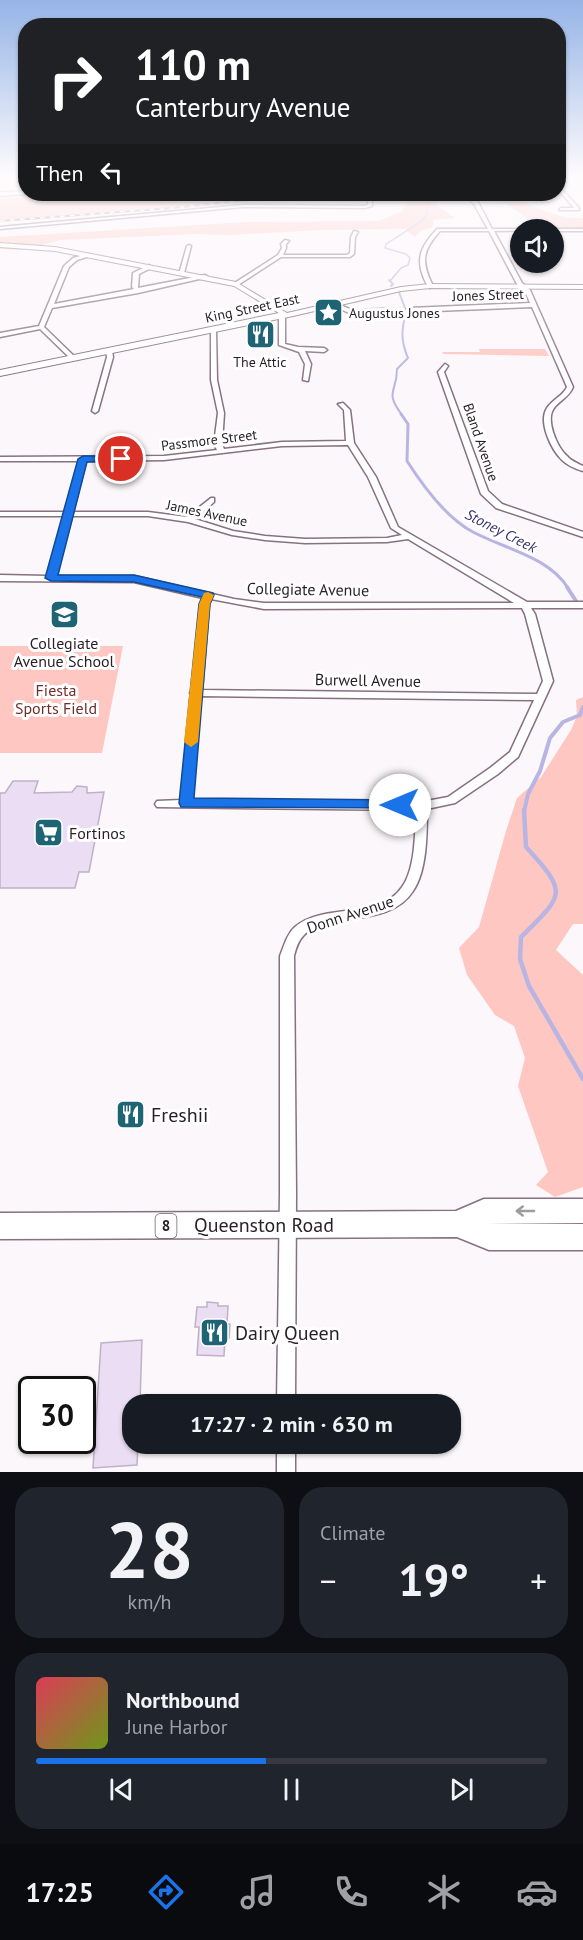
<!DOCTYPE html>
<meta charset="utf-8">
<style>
:root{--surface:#171b24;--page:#20242c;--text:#f1f3f6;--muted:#9ea1a6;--line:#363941;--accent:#1a73e8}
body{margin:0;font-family:"PT Sans",sans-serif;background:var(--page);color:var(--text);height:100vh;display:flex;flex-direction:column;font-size:22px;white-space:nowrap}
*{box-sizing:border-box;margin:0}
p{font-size:20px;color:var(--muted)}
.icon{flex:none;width:33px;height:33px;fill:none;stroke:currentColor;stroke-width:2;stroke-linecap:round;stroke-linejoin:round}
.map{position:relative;height:1472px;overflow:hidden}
.side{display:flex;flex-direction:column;gap:15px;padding:15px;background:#0d0f14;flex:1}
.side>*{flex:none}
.top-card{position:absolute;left:18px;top:18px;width:548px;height:183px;border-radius:24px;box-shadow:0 2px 4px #0004;background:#202124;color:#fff;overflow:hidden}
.buttons{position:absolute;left:510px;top:219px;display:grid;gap:12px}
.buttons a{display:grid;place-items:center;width:54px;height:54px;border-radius:50%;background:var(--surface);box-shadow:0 2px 4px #0004;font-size:30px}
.speed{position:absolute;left:18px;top:1376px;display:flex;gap:12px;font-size:30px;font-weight:700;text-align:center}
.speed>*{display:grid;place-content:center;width:78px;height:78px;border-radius:50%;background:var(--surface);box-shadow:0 2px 4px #0004;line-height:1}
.speed .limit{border:3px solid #111;border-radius:9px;background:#fff;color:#111}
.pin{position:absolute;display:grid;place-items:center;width:51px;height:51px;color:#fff;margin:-26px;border:3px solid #fff;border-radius:50%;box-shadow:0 2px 6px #0007}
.me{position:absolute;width:66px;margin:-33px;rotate:270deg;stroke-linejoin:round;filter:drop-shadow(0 0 4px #0008)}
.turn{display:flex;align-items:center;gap:21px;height:126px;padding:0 18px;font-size:27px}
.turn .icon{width:78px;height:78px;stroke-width:2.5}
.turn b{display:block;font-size:42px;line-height:51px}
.then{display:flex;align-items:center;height:57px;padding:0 18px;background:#0003;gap:12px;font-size:22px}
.big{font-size:45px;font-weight:600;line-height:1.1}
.side .card{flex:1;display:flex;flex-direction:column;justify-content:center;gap:9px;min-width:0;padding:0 21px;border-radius:24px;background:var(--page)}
.side .dial{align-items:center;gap:0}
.dial b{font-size:78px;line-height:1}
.song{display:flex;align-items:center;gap:18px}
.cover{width:72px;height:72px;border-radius:9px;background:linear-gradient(135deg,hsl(350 70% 55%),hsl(80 70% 35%))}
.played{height:6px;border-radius:3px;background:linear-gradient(90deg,var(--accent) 45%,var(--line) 45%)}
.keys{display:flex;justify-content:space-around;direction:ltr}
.heat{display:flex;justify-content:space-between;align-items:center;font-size:33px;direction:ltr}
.side .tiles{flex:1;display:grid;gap:15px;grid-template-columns:1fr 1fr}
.card:last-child{grid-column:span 2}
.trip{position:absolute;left:122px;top:1394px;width:339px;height:60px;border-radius:24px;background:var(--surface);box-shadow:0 2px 4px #0004;font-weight:600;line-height:60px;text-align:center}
.tabs{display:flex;height:96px;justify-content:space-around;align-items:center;background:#090b0e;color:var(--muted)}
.tabs .icon{width:42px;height:42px}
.tabs .active{color:var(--accent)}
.tabs b{font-size:27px;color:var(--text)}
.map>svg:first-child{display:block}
.green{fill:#fec7c2}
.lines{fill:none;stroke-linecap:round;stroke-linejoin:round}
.stream-far4{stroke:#b9b5e3;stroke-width:1.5}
.stream-far3{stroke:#b9b5e3;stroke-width:2}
.stream-far2{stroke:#b9b5e3;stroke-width:3}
.stream-far1{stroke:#b9b5e3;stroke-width:4}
.stream{stroke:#b9b5e3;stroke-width:4.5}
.building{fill:#ebddf4;stroke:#bfb2c8;stroke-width:1.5}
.minor-casing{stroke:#867180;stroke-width:3}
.secondary-casing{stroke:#867180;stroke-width:2}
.primary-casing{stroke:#867180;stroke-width:3}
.minor{fill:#fff;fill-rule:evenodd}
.secondary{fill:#fff;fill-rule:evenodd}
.primary{fill:#fff;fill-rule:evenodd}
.rail-casing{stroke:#8c868a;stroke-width:2}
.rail{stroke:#fff;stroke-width:1.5;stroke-dasharray:5;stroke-linecap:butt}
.oneway{stroke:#9e9a9d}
.route{fill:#1a73e8;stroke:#114b97;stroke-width:1.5}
.slow{fill:#f59e0b}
.labels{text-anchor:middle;stroke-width:6;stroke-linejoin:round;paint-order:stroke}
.far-street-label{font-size:14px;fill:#271f25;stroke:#fff}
.far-poi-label{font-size:14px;fill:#271f25;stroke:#fff;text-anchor:start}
.far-water-label{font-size:15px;font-style:italic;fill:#3b316a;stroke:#fff}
.shield{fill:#fff;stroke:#686266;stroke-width:1.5}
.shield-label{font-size:15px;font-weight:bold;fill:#271f25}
.street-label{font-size:16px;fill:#271f25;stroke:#fff}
.poi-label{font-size:16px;fill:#271f25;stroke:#fff}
.park-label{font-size:16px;fill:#712e2c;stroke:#fff}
.near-poi-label{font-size:20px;fill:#271f25;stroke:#fff;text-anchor:start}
.near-street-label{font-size:20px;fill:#271f25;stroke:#fff}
</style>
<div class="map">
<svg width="583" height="1472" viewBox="0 0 583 1472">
<rect width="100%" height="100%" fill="#fcf7fa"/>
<path class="green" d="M0 194H330L0 222Z
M401 194H470C478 199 492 193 502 195 530 201 554 221 583 218V230H558L535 223 500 200 450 194 435 204 455 218 433 220V227L420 231 415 237 405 229 321 230 229 235 196 234 60 240 22 250 0 249V237L248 222 379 221 402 211 407 203Z
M479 349H545L549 356 443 354 442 352H480Z
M0 646H123L102 753H0Z
M583 697V924H573L556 950 583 975V1187L555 1197 536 1185 548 1172 518 1086 525 1058 514 1026 495 1015 467 975 459 948 479 927 506 831 517 798 541 777 571 730 577 716 576 700Z"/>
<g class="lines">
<path class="stream-far4" d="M390 281 401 268 408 265 410 258 406 254 385 248 386 244 422 221 427 214 428 198 441 194"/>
<path class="stream-far3" d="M389 280 393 284 391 286
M399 292 405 308
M402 415C384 391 397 393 397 369L408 358C401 342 401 330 406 313"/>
<path class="stream-far2" d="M401 414 408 424 407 461C423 486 446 518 473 532 505 549 549 557 568 588"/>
<path class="stream-far1" d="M567 587 576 601
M524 812 528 794 540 771 550 738 563 722 580 715 583 707"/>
<path class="stream" d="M524 810 526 847C569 894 564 894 521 937L520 959 529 986 583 1079"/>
</g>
<path class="building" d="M13 781H38L34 793 72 792 77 786 87 787V793L104 792 89 872H79L75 888H0V793H5Z
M207 1302 218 1303V1306H228L227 1324H230L229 1338H225L224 1356 197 1355 199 1327H195L197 1307H207Z
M142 1340 140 1404H132V1443H138L137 1465 93 1468 101 1343Z"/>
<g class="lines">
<defs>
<path id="minor" d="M558 185 579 208V210H559L561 208H574L558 189Z
M463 194H467L478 202 492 229H583V231H554V230L494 231 522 283 530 290 573 387C569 397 560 400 554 408 545 420 557 447 567 456 571 461 577 463 583 466V471C576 469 567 465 562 460 551 449 538 422 547 408 553 399 563 396 567 387L532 307 409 312 406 310 409 308 530 303 525 291 517 284 489 231H440C422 251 421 262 433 286L430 288C426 284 425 281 423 276 415 256 424 243 437 229H488L474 204Z
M368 199 372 200V206L365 208 243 207 0 229V227L243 205 365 206 368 205Z
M354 231 358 232 355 237 354 254 350 257H281L238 285 233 284 278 255 282 248 281 244 285 240 289 241 286 244V248L283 255H347L350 253 351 237Z
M189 245 191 246 184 273 179 274 187 246Z
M88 254 90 256 77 260 69 267 54 304 134 289 132 287 133 273 149 265 151 268 139 274 138 288 205 275 208 277 138 293 52 308 44 327 75 357V359H71L40 329 0 337V333L39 326 64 266 73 258Z
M332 303H336L352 310 384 309 387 311 384 313 351 314 332 305Z
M282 314 285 316V344L298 347 324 348 327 350 324 352 305 351 311 364 308 381 303 380 305 364 299 352 279 345V316Z
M211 329 216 330 217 380 224 413 222 444 224 449 282 442 346 441 344 410 338 404 343 403 350 410 354 443 376 477 398 527 527 602H583V608H531L535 614 553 681 518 757 498 774 455 803 427 809C427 833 427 871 413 891 390 928 328 911 304 935 298 941 296 948 294 956L296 1193 295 1404H277L280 1193V956C284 946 287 934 295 927 324 902 379 921 402 887 415 870 416 831 415 810L157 807 155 804 157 801 181 800 191 695 190 693 192 691 201 604 203 598 134 582 0 581V575L47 576 64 516H0V512H65L79 461H0V457L164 456 217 450 214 444 218 413 211 380ZM348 445 368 477 391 528 402 535 387 538 305 539 265 536 233 531 195 519 214 502V498H211L187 517 148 512H73L86 461 164 460 282 446ZM72 516H148L188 522 232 535 265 540 305 543 387 542 408 539 514 603H264L234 599 134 576H56ZM211 599 264 609 522 608 525 614 543 681 537 694 202 690 209 604ZM201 696 534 700 510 752 490 768 448 797 421 802 192 800Z
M109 349 112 351 113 357 98 411 95 413 92 411 107 357 106 351Z
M445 364 448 366 444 372 488 491 502 504 583 532V537L496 508 481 494 438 372Z
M277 1443H295V1472H277Z"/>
<path id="secondary" d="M26 191 28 194 0 196V192Z
M0 243 55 247 236 282 287 313 401 287 430 284 583 285V289L430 288 401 291 293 316 0 376V370L279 313 234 286 55 251 0 247Z"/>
<path id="primary" d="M484 1199H583V1223H487L583 1224V1250H489L457 1237 0 1239V1213L456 1211Z"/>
</defs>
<use href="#minor" class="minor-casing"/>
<use href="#secondary" class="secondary-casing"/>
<use href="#primary" class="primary-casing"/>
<use href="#minor" class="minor"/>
<use href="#secondary" class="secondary"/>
<use href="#primary" class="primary"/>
<defs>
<path id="rail" d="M0 221 172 208 306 194"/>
</defs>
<use href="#rail" class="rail-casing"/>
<use href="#rail" class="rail"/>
</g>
<defs><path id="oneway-shaft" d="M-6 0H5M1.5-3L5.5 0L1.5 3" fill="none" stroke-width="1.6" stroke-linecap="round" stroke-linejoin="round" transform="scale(1.5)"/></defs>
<use class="oneway" href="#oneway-shaft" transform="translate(525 1211) rotate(-180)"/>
<linearGradient id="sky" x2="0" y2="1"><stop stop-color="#95b4e6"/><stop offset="0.46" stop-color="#fefbfd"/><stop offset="1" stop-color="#fefbfd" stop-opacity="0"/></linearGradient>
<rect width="583" height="383" fill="url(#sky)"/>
<path class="route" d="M121 456 126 459 125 461 87 462 58 575H134L213 593 214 595 210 604 194 798 400 800 408 805 405 808 181 807 179 803 199 604 202 597 134 582 51 581 45 578 78 459 83 456Z"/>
<path class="slow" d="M208 592 214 595 210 604 198 742 191 747 184 742 199 604 204 593Z"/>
<defs>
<symbol id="sight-square" viewBox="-11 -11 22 22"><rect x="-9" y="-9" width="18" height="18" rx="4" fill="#1e6474" stroke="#fff"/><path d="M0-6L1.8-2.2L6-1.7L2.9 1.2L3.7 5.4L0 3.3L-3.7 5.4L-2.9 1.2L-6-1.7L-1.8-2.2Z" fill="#fff"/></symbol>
<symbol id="restaurant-square" viewBox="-11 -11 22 22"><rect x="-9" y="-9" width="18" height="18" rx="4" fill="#1e6474" stroke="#fff"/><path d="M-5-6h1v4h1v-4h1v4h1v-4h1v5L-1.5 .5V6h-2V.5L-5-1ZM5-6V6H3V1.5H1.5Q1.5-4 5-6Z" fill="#fff"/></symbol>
<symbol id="school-square" viewBox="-11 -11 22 22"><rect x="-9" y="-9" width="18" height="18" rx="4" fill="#1e6474" stroke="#fff"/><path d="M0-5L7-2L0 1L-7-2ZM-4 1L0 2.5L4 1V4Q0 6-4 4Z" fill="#fff"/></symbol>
<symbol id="supermarket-square" viewBox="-11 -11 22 22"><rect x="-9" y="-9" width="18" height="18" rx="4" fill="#1e6474" stroke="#fff"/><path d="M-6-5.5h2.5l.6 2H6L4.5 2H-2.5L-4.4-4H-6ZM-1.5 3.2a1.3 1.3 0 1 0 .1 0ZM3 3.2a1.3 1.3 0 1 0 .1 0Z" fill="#fff"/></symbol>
</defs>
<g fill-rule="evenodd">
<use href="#sight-square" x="312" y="296" width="33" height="33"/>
<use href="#restaurant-square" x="244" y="318" width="33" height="33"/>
<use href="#school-square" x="48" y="598" width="33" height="33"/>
<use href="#supermarket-square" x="32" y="816" width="33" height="33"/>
<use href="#restaurant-square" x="114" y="1098" width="33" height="33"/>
<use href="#restaurant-square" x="198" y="1316" width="33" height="33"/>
</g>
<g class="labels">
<g class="far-street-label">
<text transform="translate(488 295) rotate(-2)" y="5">Jones Street</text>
<text transform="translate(252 308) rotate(-12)" y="5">King Street East</text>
<text transform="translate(209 440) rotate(-7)" y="5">Passmore Street</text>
<text transform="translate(481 442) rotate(71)" y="5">Bland Avenue</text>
<text transform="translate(207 513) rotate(12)" y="5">James Avenue</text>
</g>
<g class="far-poi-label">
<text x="349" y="318">Augustus Jones</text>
<text x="260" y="367" text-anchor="middle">The Attic</text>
</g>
<g class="far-water-label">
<text transform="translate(501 531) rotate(27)" y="5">Stoney Creek</text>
</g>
<rect class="shield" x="155.5" y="1214" width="21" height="24" rx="4.5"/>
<g class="shield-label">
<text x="166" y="1231">8</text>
</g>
<g class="street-label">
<text transform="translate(308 589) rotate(1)" y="6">Collegiate Avenue</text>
<text transform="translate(368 680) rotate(1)" y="6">Burwell Avenue</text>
<text transform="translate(350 914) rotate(-18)" y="6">Donn Avenue</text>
</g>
<g class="poi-label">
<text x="64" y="649">Collegiate<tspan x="64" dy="18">Avenue School</tspan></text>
<text x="69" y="839" text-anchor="start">Fortinos</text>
</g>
<g class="park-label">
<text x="56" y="696">Fiesta<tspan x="56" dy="18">Sports Field</tspan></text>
</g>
<g class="near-poi-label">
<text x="151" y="1122">Freshii</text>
<text x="235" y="1340">Dairy Queen</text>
</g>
<g class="near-street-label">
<text x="264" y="1232">Queenston Road</text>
</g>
</g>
</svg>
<div class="buttons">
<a><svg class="icon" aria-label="sound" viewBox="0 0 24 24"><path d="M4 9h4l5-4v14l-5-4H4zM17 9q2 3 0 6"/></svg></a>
</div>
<div class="speed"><div class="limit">30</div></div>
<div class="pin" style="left:121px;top:459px;background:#d93025"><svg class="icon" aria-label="arrive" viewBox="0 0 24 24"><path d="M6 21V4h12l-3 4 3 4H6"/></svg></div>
<svg class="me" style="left:400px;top:805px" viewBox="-20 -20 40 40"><circle r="19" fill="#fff"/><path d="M0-13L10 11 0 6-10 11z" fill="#1a73e8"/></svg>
<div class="trip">17:27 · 2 min · 630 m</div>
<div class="top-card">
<div class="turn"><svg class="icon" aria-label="right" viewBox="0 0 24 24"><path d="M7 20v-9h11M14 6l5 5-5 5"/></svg><div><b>110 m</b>Canterbury Avenue</div></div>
<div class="then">Then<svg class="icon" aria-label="left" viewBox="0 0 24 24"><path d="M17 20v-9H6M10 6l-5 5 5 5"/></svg></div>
</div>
</div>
<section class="side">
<div class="tiles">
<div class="card dial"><b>28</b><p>km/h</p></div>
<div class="card"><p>Climate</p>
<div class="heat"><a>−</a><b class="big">19°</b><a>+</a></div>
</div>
<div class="card">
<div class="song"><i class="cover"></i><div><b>Northbound</b><p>June Harbor</p></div></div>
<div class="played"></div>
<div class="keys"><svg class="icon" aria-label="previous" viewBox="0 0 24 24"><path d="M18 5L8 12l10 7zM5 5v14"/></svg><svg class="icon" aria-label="pause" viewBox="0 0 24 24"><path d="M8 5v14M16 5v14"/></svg><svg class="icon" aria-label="next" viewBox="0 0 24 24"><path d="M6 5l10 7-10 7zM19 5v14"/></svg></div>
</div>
</div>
</section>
<nav class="tabs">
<b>17:25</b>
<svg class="icon active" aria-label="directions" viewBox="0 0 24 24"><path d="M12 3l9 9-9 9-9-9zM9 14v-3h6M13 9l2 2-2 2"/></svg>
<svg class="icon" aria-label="music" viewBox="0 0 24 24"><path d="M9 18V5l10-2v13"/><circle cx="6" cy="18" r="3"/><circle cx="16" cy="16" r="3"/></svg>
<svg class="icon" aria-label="phone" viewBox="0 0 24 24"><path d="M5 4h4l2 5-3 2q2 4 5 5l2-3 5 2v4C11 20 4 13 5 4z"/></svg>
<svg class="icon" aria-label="climate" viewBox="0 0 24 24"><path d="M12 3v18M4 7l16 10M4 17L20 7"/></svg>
<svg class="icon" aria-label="car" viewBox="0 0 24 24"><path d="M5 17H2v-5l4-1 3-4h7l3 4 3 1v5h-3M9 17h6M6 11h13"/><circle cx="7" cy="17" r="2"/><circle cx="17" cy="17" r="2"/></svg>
</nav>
